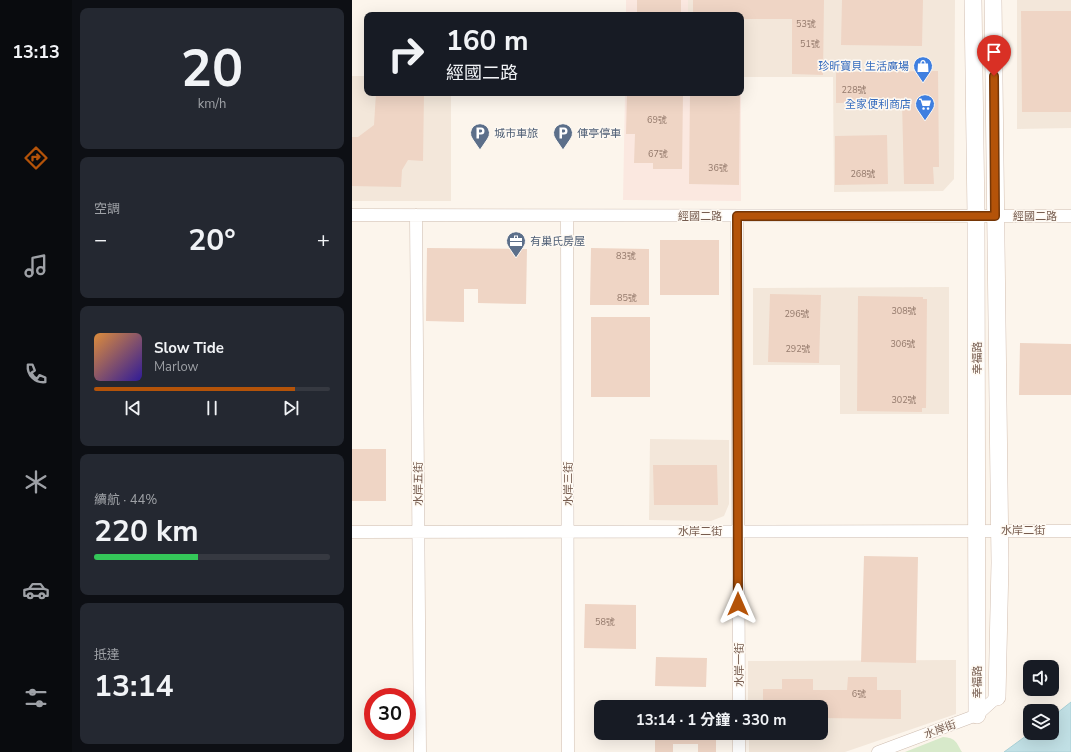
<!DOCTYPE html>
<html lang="zh-TW">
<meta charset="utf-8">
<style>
:root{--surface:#171b24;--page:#242831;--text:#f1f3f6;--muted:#9ea1a6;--line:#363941;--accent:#b45309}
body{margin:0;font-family:"Nunito Sans","Noto Sans TC",sans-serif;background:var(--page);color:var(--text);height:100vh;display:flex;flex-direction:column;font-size:15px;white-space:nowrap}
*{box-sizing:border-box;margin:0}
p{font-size:13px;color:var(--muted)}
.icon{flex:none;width:22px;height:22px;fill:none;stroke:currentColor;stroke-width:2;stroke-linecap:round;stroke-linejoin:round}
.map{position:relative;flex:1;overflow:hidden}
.drawer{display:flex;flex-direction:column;gap:8px;padding:8px;background:#0d0f14;width:280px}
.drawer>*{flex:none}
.banner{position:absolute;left:12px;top:12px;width:380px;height:84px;border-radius:8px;box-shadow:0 4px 16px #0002;background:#171b24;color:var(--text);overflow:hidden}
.buttons{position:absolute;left:671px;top:660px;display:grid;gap:8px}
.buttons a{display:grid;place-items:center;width:36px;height:36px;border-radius:8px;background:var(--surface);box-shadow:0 4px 16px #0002;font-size:20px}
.speed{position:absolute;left:12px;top:688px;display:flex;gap:8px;font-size:20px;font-weight:700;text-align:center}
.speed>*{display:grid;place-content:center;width:52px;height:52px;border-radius:50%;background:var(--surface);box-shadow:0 4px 16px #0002;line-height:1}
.speed .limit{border:6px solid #d22;background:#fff;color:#111}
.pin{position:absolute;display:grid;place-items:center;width:34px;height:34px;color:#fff;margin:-41px -17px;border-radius:50% 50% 50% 0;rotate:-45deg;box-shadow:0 0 4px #0007}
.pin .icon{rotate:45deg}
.me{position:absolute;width:44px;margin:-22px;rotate:0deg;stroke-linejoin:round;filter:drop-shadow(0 0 3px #0008)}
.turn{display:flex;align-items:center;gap:14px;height:84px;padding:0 16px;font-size:18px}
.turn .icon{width:52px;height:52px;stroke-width:2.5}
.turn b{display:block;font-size:28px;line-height:34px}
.big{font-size:30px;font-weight:700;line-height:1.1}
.drawer .tile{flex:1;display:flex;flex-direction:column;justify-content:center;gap:6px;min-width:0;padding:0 14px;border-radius:8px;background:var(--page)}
.drawer .dial{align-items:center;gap:0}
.dial b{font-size:52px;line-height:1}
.song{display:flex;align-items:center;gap:12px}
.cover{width:48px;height:48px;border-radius:6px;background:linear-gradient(135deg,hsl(30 70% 55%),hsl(250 70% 35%))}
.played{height:4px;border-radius:2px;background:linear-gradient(90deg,var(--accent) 85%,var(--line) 85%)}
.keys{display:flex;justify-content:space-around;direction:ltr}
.heat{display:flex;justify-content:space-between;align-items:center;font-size:22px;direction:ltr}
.charge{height:6px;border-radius:3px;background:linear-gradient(90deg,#34c759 44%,var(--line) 0)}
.trip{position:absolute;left:242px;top:700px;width:234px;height:40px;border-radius:8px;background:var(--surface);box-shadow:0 4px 16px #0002;font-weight:700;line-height:40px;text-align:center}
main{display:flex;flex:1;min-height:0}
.tabs{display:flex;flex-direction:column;width:72px;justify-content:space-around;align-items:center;background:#090b0e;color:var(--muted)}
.tabs .icon{width:28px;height:28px}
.tabs .on{color:var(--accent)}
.tabs b{font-size:18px;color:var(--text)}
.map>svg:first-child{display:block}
.residential{fill:#f3e7da}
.commercial{fill:#fbe8e0}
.green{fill:#d7e9ca}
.water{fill:#c1e0e5;stroke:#a8d0d6}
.building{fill:#efd5c5}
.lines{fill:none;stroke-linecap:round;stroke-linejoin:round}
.street-casing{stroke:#cebdb1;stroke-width:13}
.secondary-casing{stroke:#d3bfb1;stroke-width:18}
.street{stroke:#fff;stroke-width:12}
.secondary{stroke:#fff;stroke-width:17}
.route-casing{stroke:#753606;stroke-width:10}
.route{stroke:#b45309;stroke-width:7}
.labels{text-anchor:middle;stroke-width:3;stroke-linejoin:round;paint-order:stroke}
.number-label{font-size:9px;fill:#947a6c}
.shop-label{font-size:11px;fill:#366cbe;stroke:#fef9f2;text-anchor:end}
.service-label{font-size:11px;fill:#4e5e75;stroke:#fef9f2;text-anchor:start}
.street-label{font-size:11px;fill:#765c4f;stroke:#fef9f2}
</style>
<main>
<nav class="tabs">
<b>13:13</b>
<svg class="icon on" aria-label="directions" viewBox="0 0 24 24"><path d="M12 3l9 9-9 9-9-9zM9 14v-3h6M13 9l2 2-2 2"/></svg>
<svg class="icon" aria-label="music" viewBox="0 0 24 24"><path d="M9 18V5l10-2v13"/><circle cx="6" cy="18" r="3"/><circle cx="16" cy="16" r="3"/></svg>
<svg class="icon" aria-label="phone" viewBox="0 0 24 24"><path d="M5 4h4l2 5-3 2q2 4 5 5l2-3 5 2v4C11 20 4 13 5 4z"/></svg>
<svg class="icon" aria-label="climate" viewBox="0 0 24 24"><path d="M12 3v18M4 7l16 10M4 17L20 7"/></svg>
<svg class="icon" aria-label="car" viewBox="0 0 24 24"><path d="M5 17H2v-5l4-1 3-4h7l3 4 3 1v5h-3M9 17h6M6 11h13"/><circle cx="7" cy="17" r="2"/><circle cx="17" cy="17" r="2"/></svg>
<svg class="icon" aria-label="filters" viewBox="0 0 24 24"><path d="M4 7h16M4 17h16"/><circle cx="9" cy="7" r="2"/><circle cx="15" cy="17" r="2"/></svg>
</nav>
<section class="drawer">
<div class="tile dial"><b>20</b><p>km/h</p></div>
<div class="tile"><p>空調</p>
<div class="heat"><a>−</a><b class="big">20°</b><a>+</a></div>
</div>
<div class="tile">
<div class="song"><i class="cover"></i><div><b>Slow Tide</b><p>Marlow</p></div></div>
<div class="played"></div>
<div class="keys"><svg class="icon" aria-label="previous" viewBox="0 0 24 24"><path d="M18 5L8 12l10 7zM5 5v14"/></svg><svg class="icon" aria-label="pause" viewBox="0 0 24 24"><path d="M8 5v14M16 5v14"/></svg><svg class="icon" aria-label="next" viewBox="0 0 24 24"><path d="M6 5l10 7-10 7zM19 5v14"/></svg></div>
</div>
<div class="tile"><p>續航 · 44%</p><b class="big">220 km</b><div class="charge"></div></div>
<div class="tile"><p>抵達</p><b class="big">13:14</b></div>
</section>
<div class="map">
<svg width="719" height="752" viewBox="0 0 719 752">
<rect width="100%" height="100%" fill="#fcf5ec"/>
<path class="residential" d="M336 0H603L602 179 591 191 482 192 481 77H389V15H336Z
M665 0H719V128L665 129Z
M0 76H15V93H99V201H0Z
M597 287V414H488V365H401V288Z
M298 439 377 440V504L372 516 359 521 297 520Z
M604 660V714L493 752H397V733H469V707H396V661Z"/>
<path class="commercial" d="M274 0H336V15H274Z
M273 93H389V201L271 200Z"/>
<path class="green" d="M591 737C604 738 604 742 610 752H553Z"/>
<path class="water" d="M719 702V752H652L678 733H700V717Z"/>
<path class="building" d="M285 0H329V15H285Z
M341 0H472L471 75 440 74V19H389V15H341Z
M490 0H571L570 46 489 45Z
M669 11H719V112H670Z
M586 71 587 167H581L582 184H552L550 102 484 103V72Z
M24 93H72L71 161 56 160 50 170 49 187 0 186V137H6L22 125Z
M275 93H331L330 169H301V163H282L283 134H274Z
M338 93H388L387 185 337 184Z
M535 135 536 184 483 185V136Z
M308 240H367V295H308Z
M75 248 175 249 174 304 126 303V289H112V322L74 321Z
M239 248 297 249V305H238Z
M418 294 469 295 467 363 416 362Z
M506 296 571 297V299H575L574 408H570V412L505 411Z
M239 317H298V397H239Z
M668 343 719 344V395H667Z
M0 449H34V501H0Z
M301 465H365L366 505H302Z
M512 556 566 557 564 663 509 662Z
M233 604 284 605V649L232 648Z
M304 657 355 658 354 687 303 686Z
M496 677H525V690H549V719L469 718V707H411V689H430V679H461V690H495Z
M303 733H364V752H346V744H321V752H303Z"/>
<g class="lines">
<defs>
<path id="street" d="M0 215 719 216
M64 215 68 752
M215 216 216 752
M385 216 387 707
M0 532 719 531
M387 733V752
M526 752 625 715 645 697"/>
<path id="secondary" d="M621 0 624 216 625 715
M641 0 648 563 645 697"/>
</defs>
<use href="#street" class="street-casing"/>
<use href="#secondary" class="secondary-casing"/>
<use href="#street" class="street"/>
<use href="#secondary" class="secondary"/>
</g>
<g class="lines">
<defs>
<path id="route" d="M386 604 385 216H643L642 76"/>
</defs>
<use href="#route" class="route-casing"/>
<use href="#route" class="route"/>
</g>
<defs>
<symbol id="shop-pin" viewBox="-11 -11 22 30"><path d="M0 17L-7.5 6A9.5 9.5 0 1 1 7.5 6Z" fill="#3f7fe0" stroke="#fef9f2"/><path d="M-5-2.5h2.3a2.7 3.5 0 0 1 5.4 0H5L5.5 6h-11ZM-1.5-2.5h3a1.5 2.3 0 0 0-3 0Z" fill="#fff"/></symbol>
<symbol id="supermarket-pin" viewBox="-11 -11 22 30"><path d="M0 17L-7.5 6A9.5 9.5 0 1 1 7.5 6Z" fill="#3f7fe0" stroke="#fef9f2"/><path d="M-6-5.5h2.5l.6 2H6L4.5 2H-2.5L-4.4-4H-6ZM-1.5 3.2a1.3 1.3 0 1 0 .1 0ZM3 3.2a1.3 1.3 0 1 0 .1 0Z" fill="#fff"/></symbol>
<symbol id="parking-pin" viewBox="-11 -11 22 30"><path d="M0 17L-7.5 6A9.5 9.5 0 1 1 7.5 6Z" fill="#5c6f8a" stroke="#fef9f2"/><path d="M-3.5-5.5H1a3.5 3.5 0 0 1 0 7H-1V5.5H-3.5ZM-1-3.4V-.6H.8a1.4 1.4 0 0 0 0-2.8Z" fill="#fff"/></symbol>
<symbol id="office-pin" viewBox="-11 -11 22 30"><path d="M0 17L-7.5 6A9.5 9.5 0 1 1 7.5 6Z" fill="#5c6f8a" stroke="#fef9f2"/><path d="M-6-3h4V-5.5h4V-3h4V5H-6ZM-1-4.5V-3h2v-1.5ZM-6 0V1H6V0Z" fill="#fff"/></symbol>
</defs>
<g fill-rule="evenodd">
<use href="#shop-pin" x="560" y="55" width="22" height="30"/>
<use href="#supermarket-pin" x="562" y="93" width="22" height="30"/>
<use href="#parking-pin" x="117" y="122" width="22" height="30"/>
<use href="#parking-pin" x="200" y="122" width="22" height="30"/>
<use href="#office-pin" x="153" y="230" width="22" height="30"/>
</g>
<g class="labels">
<g class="number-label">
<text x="454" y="27">53號</text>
<text x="458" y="47">51號</text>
<text x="502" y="93">228號</text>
<text x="305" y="123">69號</text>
<text x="306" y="157">67號</text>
<text x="366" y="171">36號</text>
<text x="511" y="177">268號</text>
<text x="274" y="259">83號</text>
<text x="275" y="301">85號</text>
<text x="552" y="314">308號</text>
<text x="445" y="317">296號</text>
<text x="551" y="347">306號</text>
<text x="446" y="352">292號</text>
<text x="552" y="403">302號</text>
<text x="253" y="625">58號</text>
<text x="507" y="697">6號</text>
</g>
<g class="shop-label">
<text x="557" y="70">珍昕寶貝 生活廣場</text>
<text x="559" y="108">全家便利商店</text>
</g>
<g class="service-label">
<text x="142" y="137">城市車旅</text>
<text x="225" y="137">俥亭停車</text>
<text x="178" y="245">有巢氏房屋</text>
</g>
<g class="street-label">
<text x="348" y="220">經國二路</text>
<text x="683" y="220">經國二路</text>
<text transform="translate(625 358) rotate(-90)" y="4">幸福路</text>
<text transform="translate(66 484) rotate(-90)" y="4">水岸五街</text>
<text transform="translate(216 484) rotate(-90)" y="4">水岸三街</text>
<text x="671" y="534">水岸二街</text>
<text x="348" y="535">水岸二街</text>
<text transform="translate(387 665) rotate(-90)" y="4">水岸一街</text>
<text transform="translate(625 682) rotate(-90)" y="4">幸福路</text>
<text transform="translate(588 729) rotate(-20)" y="4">水岸街</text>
</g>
</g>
</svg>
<div class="buttons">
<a><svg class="icon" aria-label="sound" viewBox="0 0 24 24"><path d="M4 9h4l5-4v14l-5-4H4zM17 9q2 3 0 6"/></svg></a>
<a><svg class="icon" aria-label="layers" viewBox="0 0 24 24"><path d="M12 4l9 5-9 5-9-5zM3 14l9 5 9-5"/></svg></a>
</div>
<div class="speed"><div class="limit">30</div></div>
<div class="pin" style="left:642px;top:76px;background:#d93025"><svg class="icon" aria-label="arrive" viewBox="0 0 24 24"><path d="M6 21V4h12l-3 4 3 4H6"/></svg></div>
<svg class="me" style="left:386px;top:604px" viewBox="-20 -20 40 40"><path d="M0-17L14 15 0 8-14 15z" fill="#b45309" stroke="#fff" stroke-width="4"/></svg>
<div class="trip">13:14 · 1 分鐘 · 330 m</div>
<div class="banner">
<div class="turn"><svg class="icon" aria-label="right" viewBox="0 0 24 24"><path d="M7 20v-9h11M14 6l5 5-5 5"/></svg><div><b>160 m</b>經國二路</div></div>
</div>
</div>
</main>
